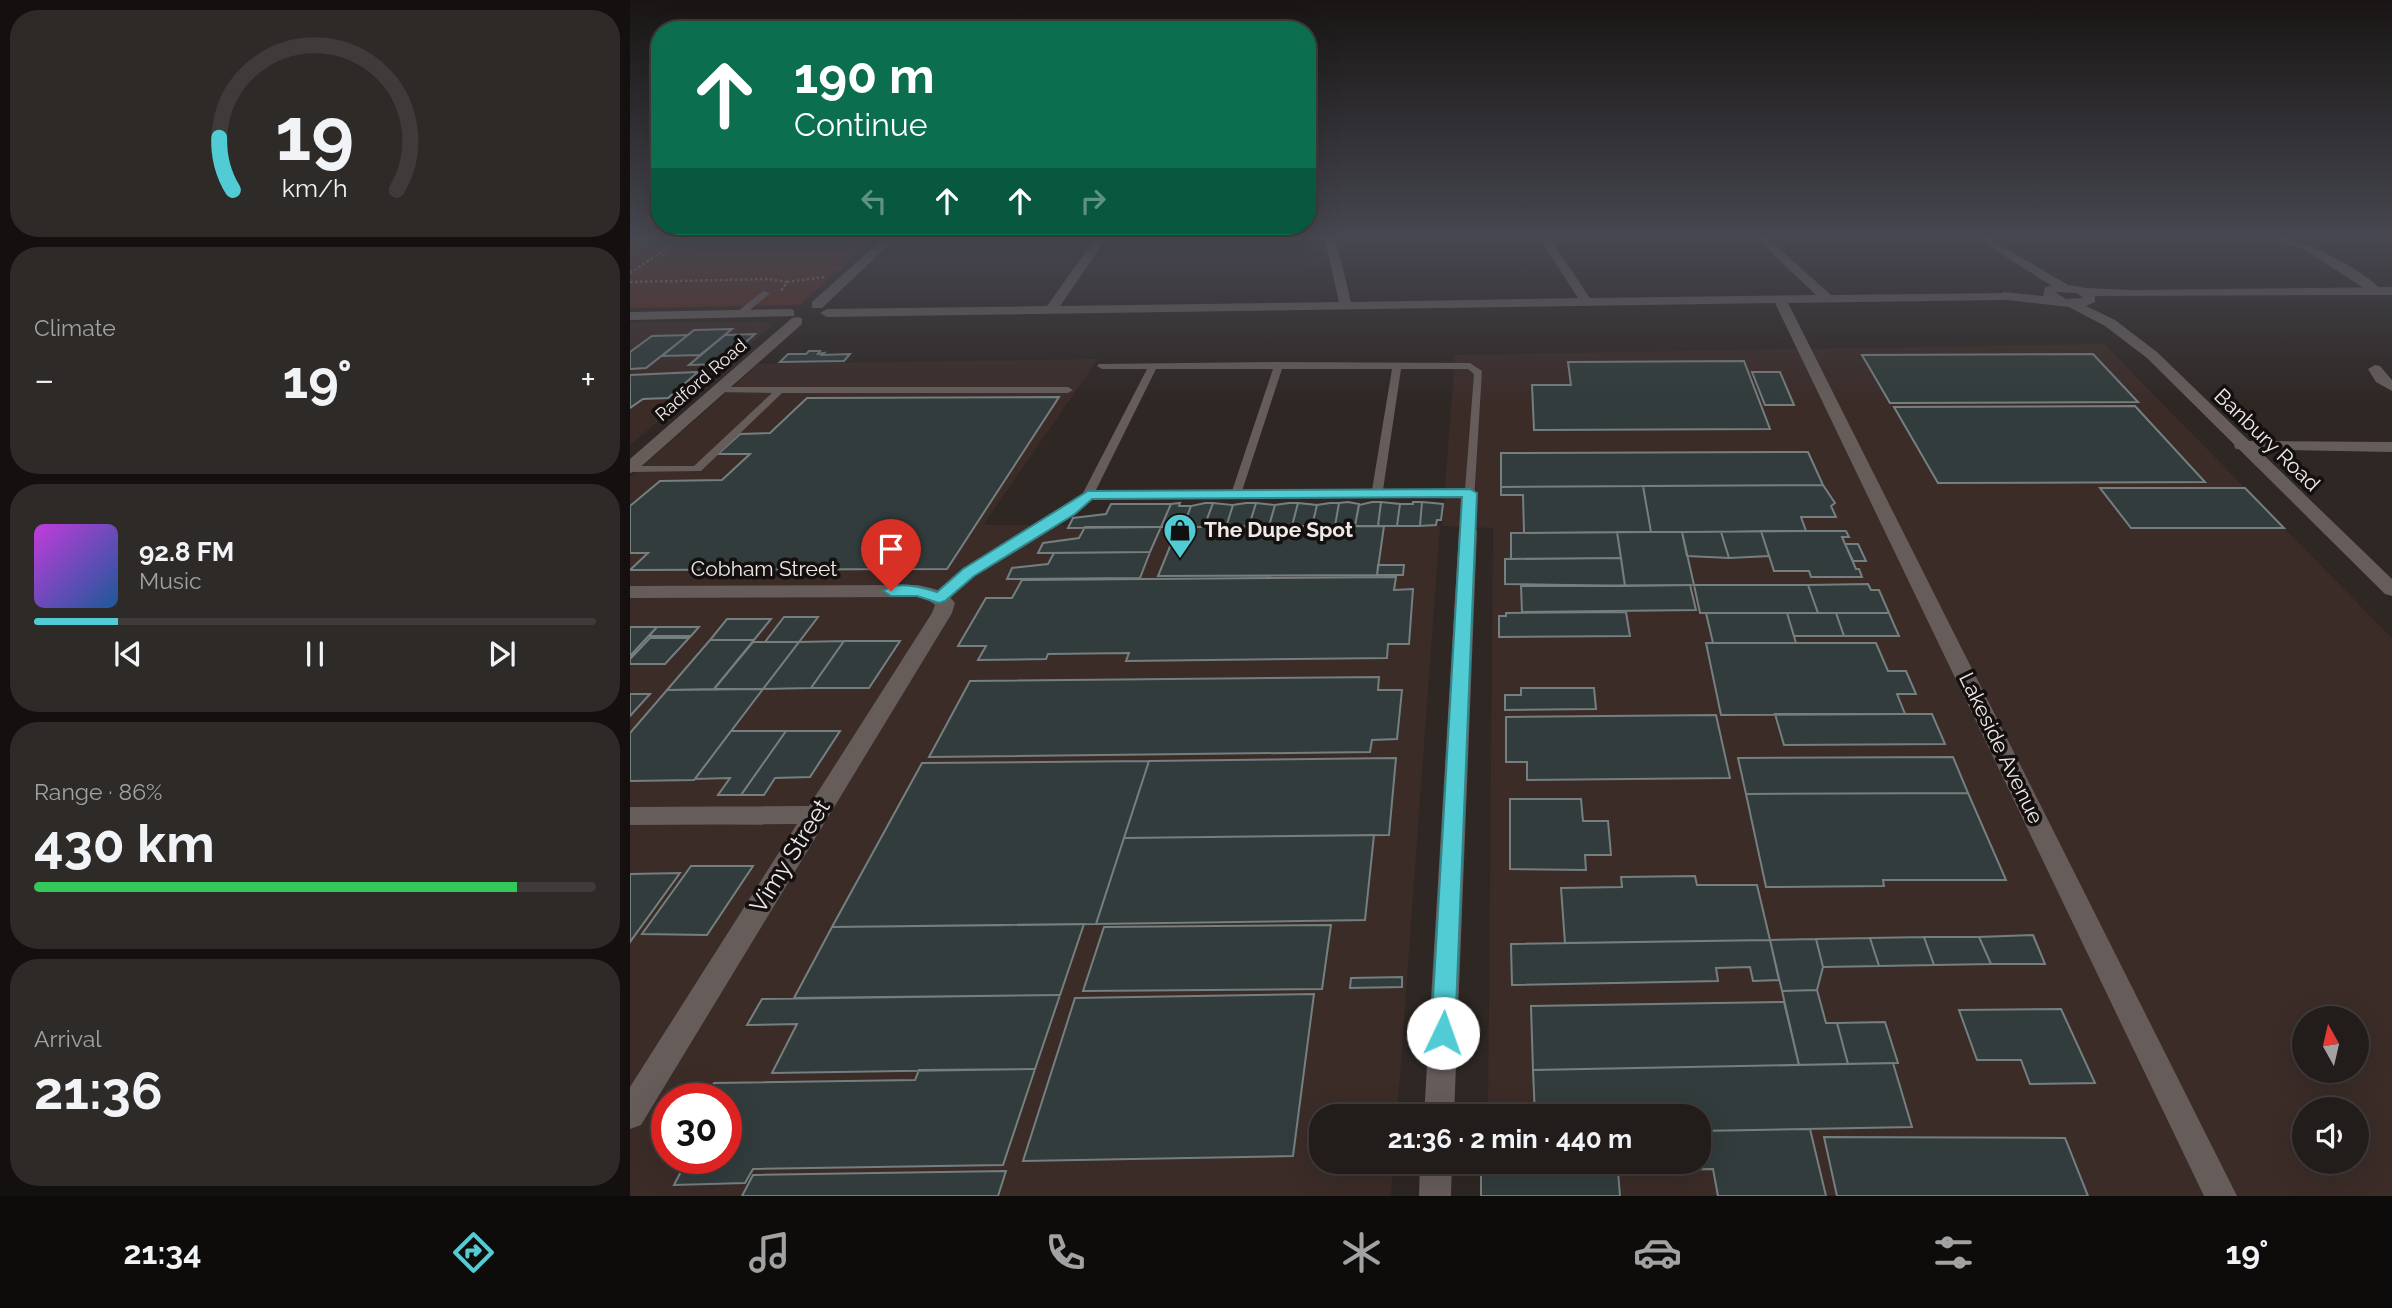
<!DOCTYPE html>
<meta charset="utf-8">
<style>
:root{--surface:#221d1b;--page:#2e2a28;--text:#f1f3f6;--muted:#a2a2a3;--line:#3f3b3a;--accent:#51ccd4}
body{margin:0;font-family:Raleway,sans-serif;background:var(--page);color:var(--text);height:100vh;display:flex;flex-direction:column;font-size:26px;white-space:nowrap}
*{box-sizing:border-box;margin:0}
p{font-size:23px;color:var(--muted)}
.icon{flex:none;width:38px;height:38px;fill:none;stroke:currentColor;stroke-width:2;stroke-linecap:round;stroke-linejoin:round}
.map{position:relative;flex:1;overflow:hidden}
.sheet{display:flex;flex-direction:column;gap:10px;padding:10px;background:#13100f;width:630px}
.sheet>*{flex:none}
.top-card{position:absolute;left:21px;top:21px;width:665px;height:214px;border-radius:28px;box-shadow:0 7px 28px #0002,0 0 0 2px var(--line);background:#0b6e4f;color:#fff;overflow:hidden}
.needle{width:46px;rotate:352deg}
.controls{position:absolute;left:1662px;top:1006px;display:grid;gap:14px}
.controls a{display:grid;place-items:center;width:77px;height:77px;border-radius:50%;background:var(--surface);box-shadow:0 7px 28px #0002,0 0 0 2px var(--line);font-size:35px}
.speed{position:absolute;left:21px;top:1083px;display:flex;gap:14px;font-size:35px;font-weight:700;text-align:center}
.speed>*{display:grid;place-content:center;width:91px;height:91px;border-radius:50%;background:var(--surface);box-shadow:0 7px 28px #0002,0 0 0 2px var(--line);line-height:1}
.speed .limit{border:10px solid #d22;background:#fff;color:#111}
.pin{position:absolute;display:grid;place-items:center;width:60px;height:60px;color:#fff;margin:-72px -30px;border-radius:50% 50% 50% 0;rotate:-45deg;box-shadow:0 0 7px #0007}
.pin .icon{rotate:45deg}
.me{position:absolute;width:77px;margin:-38px;rotate:3deg;stroke-linejoin:round;filter:drop-shadow(0 0 5px #0008)}
.turn{display:flex;align-items:center;gap:24px;height:147px;padding:0 28px;font-size:32px}
.turn .icon{width:91px;height:91px;stroke-width:2.5}
.turn b{display:block;font-size:49px;line-height:60px}
.lanes{display:flex;align-items:center;height:66px;padding:0 28px;background:#0003;justify-content:center;gap:35px;direction:ltr}
.lanes .off{opacity:.35}
.big{font-size:52px;font-weight:700;line-height:1.1}
.sheet .card{flex:1;display:flex;flex-direction:column;justify-content:center;gap:10px;min-width:0;padding:0 24px;border-radius:28px;background:var(--page)}
.sheet .dial{align-items:center;gap:0}
.dial svg{height:182px;overflow:visible;fill:none;stroke:var(--line);stroke-width:7;stroke-linecap:round;text-anchor:middle}
.dial text{fill:var(--text);stroke:none}
.song{display:flex;align-items:center;gap:21px}
.cover{width:84px;height:84px;border-radius:10px;background:linear-gradient(135deg,hsl(290 70% 55%),hsl(210 70% 35%))}
.played{height:7px;border-radius:4px;background:linear-gradient(90deg,var(--accent) 15%,var(--line) 15%)}
.keys{display:flex;justify-content:space-around;direction:ltr}
.heat{display:flex;justify-content:space-between;align-items:center;font-size:38px;direction:ltr}
.charge{height:10px;border-radius:5px;background:linear-gradient(90deg,#34c759 86%,var(--line) 0)}
.trip{position:absolute;left:679px;top:1104px;width:402px;height:70px;border-radius:28px;background:var(--surface);box-shadow:0 7px 28px #0002,0 0 0 2px var(--line);font-weight:700;line-height:70px;text-align:center}
.dock{display:flex;height:112px;justify-content:space-around;align-items:center;background:#0e0c0b;color:var(--muted)}
.dock .icon{width:49px;height:49px}
.dock .selected{color:var(--accent)}
.dock b{font-size:32px;color:var(--text)}
main{display:flex;flex:1;min-height:0}
.map>svg:first-child{display:block}
.built{fill:#3b2c28;fill-rule:evenodd}
.green{fill:#572b1e}
.building{fill:#323c3c;stroke:#757f80;stroke-width:2}
.lines{fill:none;stroke-linecap:round;stroke-linejoin:round}
.path{stroke:#807a77;stroke-width:2.5;stroke-dasharray:2.5 2.5;stroke-linecap:butt}
.service{fill:#665d5b;fill-rule:evenodd}
.minor{fill:#665d5b;fill-rule:evenodd}
.tertiary{fill:#665d5b;fill-rule:evenodd}
.route{fill:#51ccd4;stroke:#35858a;stroke-width:2}
.labels{text-anchor:middle;stroke-width:7;stroke-linejoin:round;paint-order:stroke}
.far-street-label{font-size:18px;fill:#efeae8;stroke:#14100f}
.street-label{font-size:21px;fill:#efeae8;stroke:#14100f}
.poi-label{font-size:21px;font-weight:bold;fill:#efeae8;stroke:#14100f;text-anchor:start}
.near-street-label{font-size:24px;fill:#efeae8;stroke:#14100f}
</style>
<main>
<section class="sheet">
<div class="card dial"><svg viewBox="0 0 100 80">
<path d="M14 69A42 42 0 1 1 86 69"/>
<path d="M14 69A42 42 0 0 1 8 46" stroke="#51ccd4"/>
<text x="50" y="56" font-size="32" font-weight="700">19</text>
<text x="50" y="72" font-size="11">km/h</text>
</svg></div>
<div class="card"><p>Climate</p>
<div class="heat"><a>−</a><b class="big">19°</b><a>+</a></div>
</div>
<div class="card">
<div class="song"><i class="cover"></i><div><b>92.8 FM</b><p>Music</p></div></div>
<div class="played"></div>
<div class="keys"><svg class="icon" aria-label="previous" viewBox="0 0 24 24"><path d="M18 5L8 12l10 7zM5 5v14"/></svg><svg class="icon" aria-label="pause" viewBox="0 0 24 24"><path d="M8 5v14M16 5v14"/></svg><svg class="icon" aria-label="next" viewBox="0 0 24 24"><path d="M6 5l10 7-10 7zM19 5v14"/></svg></div>
</div>
<div class="card"><p>Range · 86%</p><b class="big">430 km</b><div class="charge"></div></div>
<div class="card"><p>Arrival</p><b class="big">21:36</b></div>
</section>
<div class="map">
<svg width="1762" height="1196" viewBox="0 0 1762 1196">
<rect width="100%" height="100%" fill="#2e2724"/>
<path class="built" d="M133 321 143 325 0 445V323Z
M1474 344 1762 638V1196H857L858 1162H1069V1116H858L863 528 812 526 825 355ZM1675 1018H1727V1071H1675ZM1675 1110H1727V1162H1675Z
M468 359 353 525 810 526 767 1116H691V1162H763L761 1196H0V477L129 364ZM37 1099H96V1158H37Z"/>
<path class="green" d="M0 236H246L170 305 0 308Z"/>
<path class="building" d="M102 329 70 355 32 356 64 330Z
M125 334 91 364 59 365 95 335Z
M58 335 16 368 0 369V352L22 336Z
M179 351H190L188 354 194 353 192 355 220 354 214 361 150 362 158 354H176Z
M1463 354 1508 402 1260 403 1232 355Z
M1114 361 1140 429 904 430 902 385H941L938 362Z
M68 372 38 398 13 399 0 408V375Z
M1122 372H1150L1164 405H1135Z
M429 397 317 569 0 570 18 553H0V506L30 481 92 480 120 454H88L110 434 140 433 177 398Z
M1505 406 1575 482 1308 483 1264 407Z
M1178 452 1193 485 871 487V453Z
M1193 485 1205 503 1201 506 1206 517H1171L1176 531 1052 532H1021L1013 486Z
M1013 486 1021 532 894 533 893 495H871V487Z
M1470 488H1615L1654 528H1501Z
M718 502 729 504 725 526H705L709 503Z
M742 502H751L748 526H725L729 505Z
M751 502 770 504 767 526H748Z
M783 502H792L790 526H767L770 504H783Z
M792 502 813 504 811 520H807L806 525 790 526Z
M550 503 549 506H561L553 527H531L541 504Z
M575 503H583L574 527H553L561 506Z
M583 503 603 505 596 527H574Z
M616 503H626L619 526 596 527 603 505Z
M626 503 645 505 639 526H619Z
M659 503H668L662 526H639L645 505Z
M668 503 687 505 682 526H662Z
M700 503H709L705 526H682L687 505Z
M481 504H541L531 527 438 528 443 518 476 514Z
M754 526 747 575 528 576 548 527Z
M455 527H531L520 552 408 553 413 543 449 538Z
M1131 531H1216L1219 537H1212L1226 569H1229L1232 577H1181L1179 571H1144Z
M1131 531 1139 556 1099 558 1091 532Z
M987 532H1052L1064 585 995 586Z
M987 532 991 558 881 559V533Z
M1052 532H1091L1099 558 1057 556Z
M1215 544H1228L1236 561H1223Z
M520 552 510 578 377 579 382 568 418 564 424 553Z
M991 558 995 586 875 584V559Z
M748 565H774L773 575H747Z
M766 577 764 590 783 589 779 644H758L757 658 496 661 499 653 418 654 416 659 348 660 356 646H328L356 598H382L392 580Z
M1238 584 1241 590H1249L1259 613H1188L1178 585Z
M1060 585 1066 610 892 612 891 586Z
M1064 585H1178L1188 613H1070Z
M996 612 1000 636 869 637V616H876V613Z
M1076 613H1157L1166 643H1083Z
M1157 613H1206L1214 636H1164Z
M1206 613H1259L1269 636H1214Z
M154 617H188L169 642H135Z
M97 619H141L124 640H80Z
M0 627H27L0 656Z
M27 627H69L61 636H19Z
M20 638H59L35 664H0V659Z
M80 640H124L84 689 37 690Z
M214 641H270L239 688H181Z
M214 641 181 688 133 689 169 642Z
M123 642H169L133 689H84Z
M1076 643H1246L1258 671H1276L1286 694H1267L1275 714 1091 715Z
M749 677 748 690H772L767 739 742 740 740 752 299 757 340 681Z
M891 688H964L966 709 875 710V695H891Z
M133 689 64 780 0 781V733L37 690Z
M0 694H20L0 716Z
M1145 714H1302L1315 744 1154 745Z
M1086 715 1100 778 897 780V762H876V717Z
M101 731H156L111 795H88L100 778 65 779Z
M156 731H210L180 777 145 778 134 795H111Z
M1323 757 1338 793 1116 794 1108 758Z
M766 758 759 835 494 838 519 761Z
M519 761 466 924 202 927 292 763Z
M1338 793 1376 880H1253L1254 886 1136 887 1116 794Z
M880 799H951L953 821H978L981 855H955L956 870 880 869Z
M744 835 735 920 466 924 494 838Z
M61 866H123L77 935 12 934Z
M50 873 0 942V874Z
M1065 876 1067 885H1127L1140 940 935 943 931 888 992 887 991 877Z
M454 924 430 995 164 998 202 927Z
M701 925 692 989 453 991 474 927Z
M1403 935 1415 964H1361L1349 937Z
M1294 937H1349L1361 964 1304 965Z
M1294 937 1304 965 1249 966 1240 938Z
M1240 938 1249 966 1193 967 1186 939Z
M1186 939 1193 967 1187 990 1152 991 1140 940Z
M1140 940 1149 980 1123 981 1120 967 1086 968 1088 981 882 985 881 944Z
M772 977V987L720 988 721 978Z
M1187 990 1196 1023H1207L1218 1064 1169 1065 1152 991Z
M684 994 663 1156 393 1161 445 998Z
M430 995 405 1069 142 1073 167 1024 117 1025 132 999Z
M1154 1002 1169 1065 903 1070 901 1006Z
M1431 1009 1465 1083 1400 1084 1391 1060H1347L1329 1010Z
M1255 1022 1268 1063 1218 1064 1207 1023Z
M1263 1063 1282 1127 1069 1131V1116H905L903 1070Z
M405 1069 373 1165 123 1169 115 1183 44 1185 58 1158H96V1099H75L84 1083 285 1080 289 1070Z
M1180 1129 1196 1196H1088L1083 1169 988 1171 990 1196H851V1164L1069 1162V1131Z
M1194 1137 1435 1138 1458 1196H1207Z
M376 1171 368 1196H112L123 1175Z"/>
<g class="lines">
<path class="path" d="M0 273 56 236
M0 282 139 279 157 282 150 292
M157 282 194 277"/>
<path class="service" d="M133 291 140 293 113 316H107V312Z
M649 362 840 363 852 371 842 533H834L832 531 834 496 461 498 444 513 343 576 313 601H305L303 598 305 595 335 570 436 509 453 493 517 369H472L467 366 469 364ZM526 369H643L602 491 465 492ZM652 369H762L742 490 612 491ZM771 369H838L844 374 835 490H753Z
M89 387H438L443 390 438 393H152L71 471 0 472V466H64L142 393 86 392V388Z"/>
<path class="minor" d="M256 236H268L192 308H182V302Z
M467 236H478L430 306 709 302 694 236H705L721 302 948 298 908 236H918L960 298 1186 295 1124 236H1135L1201 295 1377 293 1379 296 1373 300 1158 303 1607 1196H1574L1145 303 197 317 190 313 197 309 417 306Z
M1636 236C1667 234 1732 269 1753 291L1751 294H1743L1675 250Z
M159 309 164 310V316L0 320V312Z
M167 317 172 318V324L6 471 0 473V459L162 318Z
M1745 365 1750 366 1762 380V391L1746 382 1738 369Z
M1612 441 1762 442V452L1606 449 1604 446 1606 443Z
M838 526 847 531 824 1116H794L829 531Z
M287 585C302 588 315 590 325 603L322 613 11 1125 0 1129V1087L167 824 0 825V807L179 806 302 613 305 605 297 599 287 597 0 598V586Z
M790 1162H822L821 1196H789Z"/>
<path class="tertiary" d="M1343 236H1355L1438 285 1456 288 1502 290 1762 287V295L1465 296V302L1456 306 1485 320 1527 352 1762 579V596L1755 594 1517 358 1475 326 1439 307 1369 299 1367 296 1373 292 1413 296 1415 287 1422 286ZM1425 292 1447 293 1453 298 1436 299Z"/>
</g>
<linearGradient id="sky" x2="0" y2="1"><stop stop-color="#191514"/><stop offset="0.59" stop-color="#464750"/><stop offset="1" stop-color="#464750" stop-opacity="0"/></linearGradient>
<rect width="1762" height="403" fill="url(#sky)"/>
<path class="route" d="M840 489 847 493 825 1033 821 1041 813 1044 804 1041 801 1033 832 497 462 499 445 514 344 576 315 601 309 603 287 596H261L253 591C266 580 292 587 307 592L333 569 458 491Z"/>
<defs>
<symbol id="shop-pin" viewBox="-11 -11 22 30"><path d="M0 17L-7.5 6A9.5 9.5 0 1 1 7.5 6Z" fill="#51ccd4" stroke="#14100f"/><path d="M-5-2.5h2.3a2.7 3.5 0 0 1 5.4 0H5L5.5 6h-11ZM-1.5-2.5h3a1.5 2.3 0 0 0-3 0Z" fill="#111"/></symbol>
</defs>
<g fill-rule="evenodd">
<use href="#shop-pin" x="531" y="511" width="38" height="52"/>
</g>
<g class="labels">
<g class="far-street-label">
<text transform="translate(71 380) rotate(-41)" y="6">Radford Road</text>
</g>
<g class="street-label">
<text transform="translate(1637 440) rotate(44)" y="7">Banbury Road</text>
<text x="134" y="576">Cobham Street</text>
<text transform="translate(1371 748) rotate(64)" y="7">Lakeside Avenue</text>
</g>
<g class="poi-label">
<text x="574" y="537">The Dupe Spot</text>
</g>
<g class="near-street-label">
<text transform="translate(160 856) rotate(-58)" y="8">Vimy Street</text>
</g>
</g>
</svg>
<div class="controls">
<a><svg class="needle" viewBox="-14 -14 28 28"><path d="M0-13l5 13h-10z" fill="#e53935"/><path d="M0 13l5-13h-10z" fill="#a2a2a3"/></svg></a>
<a><svg class="icon" aria-label="sound" viewBox="0 0 24 24"><path d="M4 9h4l5-4v14l-5-4H4zM17 9q2 3 0 6"/></svg></a>
</div>
<div class="speed"><div class="limit">30</div></div>
<div class="pin" style="left:261px;top:591px;background:#d93025"><svg class="icon" aria-label="arrive" viewBox="0 0 24 24"><path d="M6 21V4h12l-3 4 3 4H6"/></svg></div>
<svg class="me" style="left:813px;top:1033px" viewBox="-20 -20 40 40"><circle r="19" fill="#fff"/><path d="M0-13L10 11 0 6-10 11z" fill="#51ccd4"/></svg>
<div class="trip">21:36 · 2 min · 440 m</div>
<div class="top-card">
<div class="turn"><svg class="icon" aria-label="ahead" viewBox="0 0 24 24"><path d="M12 20V5M6 11l6-6 6 6"/></svg><div><b>190 m</b>Continue</div></div>
<div class="lanes"><svg class="icon off" aria-label="left" viewBox="0 0 24 24"><path d="M17 20v-9H6M10 6l-5 5 5 5"/></svg><svg class="icon" aria-label="ahead" viewBox="0 0 24 24"><path d="M12 20V5M6 11l6-6 6 6"/></svg><svg class="icon" aria-label="ahead" viewBox="0 0 24 24"><path d="M12 20V5M6 11l6-6 6 6"/></svg><svg class="icon off" aria-label="right" viewBox="0 0 24 24"><path d="M7 20v-9h11M14 6l5 5-5 5"/></svg></div>
</div>
</div>
</main>
<nav class="dock">
<b>21:34</b>
<svg class="icon selected" aria-label="directions" viewBox="0 0 24 24"><path d="M12 3l9 9-9 9-9-9zM9 14v-3h6M13 9l2 2-2 2"/></svg>
<svg class="icon" aria-label="music" viewBox="0 0 24 24"><path d="M9 18V5l10-2v13"/><circle cx="6" cy="18" r="3"/><circle cx="16" cy="16" r="3"/></svg>
<svg class="icon" aria-label="phone" viewBox="0 0 24 24"><path d="M5 4h4l2 5-3 2q2 4 5 5l2-3 5 2v4C11 20 4 13 5 4z"/></svg>
<svg class="icon" aria-label="climate" viewBox="0 0 24 24"><path d="M12 3v18M4 7l16 10M4 17L20 7"/></svg>
<svg class="icon" aria-label="car" viewBox="0 0 24 24"><path d="M5 17H2v-5l4-1 3-4h7l3 4 3 1v5h-3M9 17h6M6 11h13"/><circle cx="7" cy="17" r="2"/><circle cx="17" cy="17" r="2"/></svg>
<svg class="icon" aria-label="filters" viewBox="0 0 24 24"><path d="M4 7h16M4 17h16"/><circle cx="9" cy="7" r="2"/><circle cx="15" cy="17" r="2"/></svg>
<b>19°</b>
</nav>
